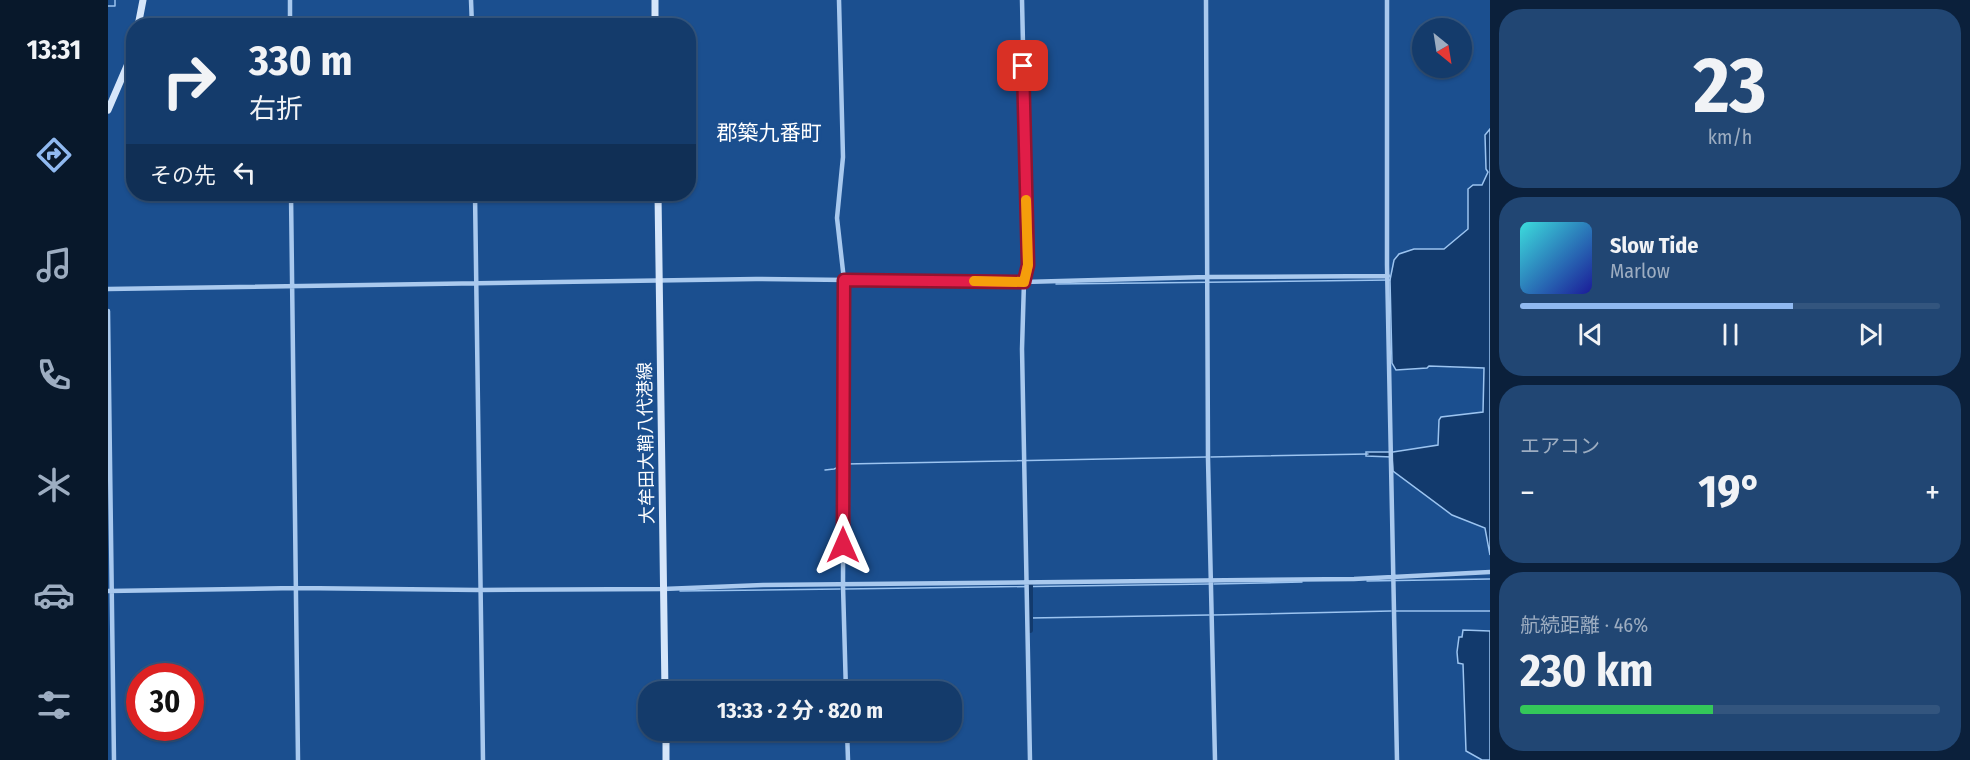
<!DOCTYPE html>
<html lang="ja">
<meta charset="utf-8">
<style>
:root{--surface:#143b6b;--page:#214673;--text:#f1f3f6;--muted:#9dadc1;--line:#33557e;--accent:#90b9f0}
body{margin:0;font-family:"Fira Sans Condensed","Noto Sans JP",sans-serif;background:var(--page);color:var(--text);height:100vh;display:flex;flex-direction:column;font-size:22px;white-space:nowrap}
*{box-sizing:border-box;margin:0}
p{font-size:20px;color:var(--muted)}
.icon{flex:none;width:33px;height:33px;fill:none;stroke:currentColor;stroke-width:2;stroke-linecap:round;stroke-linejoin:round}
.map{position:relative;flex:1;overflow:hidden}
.sheet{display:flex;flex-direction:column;gap:9px;padding:9px;background:#0b203b;width:480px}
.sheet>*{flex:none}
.hud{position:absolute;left:18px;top:18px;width:570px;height:183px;border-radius:24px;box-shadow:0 2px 4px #0004,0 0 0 2px var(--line);background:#143b6b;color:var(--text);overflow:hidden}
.needle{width:39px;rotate:150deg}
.buttons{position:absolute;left:1304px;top:18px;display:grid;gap:12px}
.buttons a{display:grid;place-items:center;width:60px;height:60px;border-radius:50%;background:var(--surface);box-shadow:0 2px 4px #0004,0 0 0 2px var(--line);font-size:30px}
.speed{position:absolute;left:18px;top:663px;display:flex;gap:12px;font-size:30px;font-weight:700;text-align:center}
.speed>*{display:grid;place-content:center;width:78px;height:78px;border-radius:50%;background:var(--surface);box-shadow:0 2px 4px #0004,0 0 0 2px var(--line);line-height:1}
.speed .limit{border:9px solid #d22;background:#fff;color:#111}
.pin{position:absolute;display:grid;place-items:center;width:51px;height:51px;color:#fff;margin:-26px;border-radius:12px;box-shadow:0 3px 9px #0006}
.me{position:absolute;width:66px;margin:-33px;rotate:0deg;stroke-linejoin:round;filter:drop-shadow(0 0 4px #0008)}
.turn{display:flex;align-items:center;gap:21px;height:126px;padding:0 24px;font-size:27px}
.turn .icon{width:78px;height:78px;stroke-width:2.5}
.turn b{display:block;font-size:42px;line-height:51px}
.then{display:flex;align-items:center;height:57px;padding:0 24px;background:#0003;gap:12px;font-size:22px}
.big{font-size:45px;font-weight:700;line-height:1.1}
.sheet .tile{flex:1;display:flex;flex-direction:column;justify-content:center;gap:9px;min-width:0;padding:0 21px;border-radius:24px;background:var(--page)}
.sheet .dial{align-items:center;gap:0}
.dial b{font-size:78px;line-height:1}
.song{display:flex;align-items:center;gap:18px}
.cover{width:72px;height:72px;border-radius:9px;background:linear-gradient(135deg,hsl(180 70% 55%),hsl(240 70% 35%))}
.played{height:6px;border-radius:3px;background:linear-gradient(90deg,var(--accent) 65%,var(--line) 65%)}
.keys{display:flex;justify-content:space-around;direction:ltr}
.heat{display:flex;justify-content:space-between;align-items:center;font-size:33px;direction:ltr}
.charge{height:9px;border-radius:4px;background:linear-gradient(90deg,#34c759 46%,var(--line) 0)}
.trip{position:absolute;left:530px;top:681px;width:324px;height:60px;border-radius:24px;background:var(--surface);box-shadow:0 2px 4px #0004,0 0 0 2px var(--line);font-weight:700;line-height:60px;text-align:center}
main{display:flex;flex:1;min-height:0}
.dock{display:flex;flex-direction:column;width:108px;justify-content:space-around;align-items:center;background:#08182b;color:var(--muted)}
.dock .icon{width:42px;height:42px}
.dock .current{color:var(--accent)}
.dock b{font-size:27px;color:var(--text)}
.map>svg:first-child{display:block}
.water{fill:#123a6d;stroke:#9cc4f0;stroke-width:1.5}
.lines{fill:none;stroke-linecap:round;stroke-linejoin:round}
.stream{stroke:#9cc4f0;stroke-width:1.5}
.canal{stroke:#123a6d;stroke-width:6}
.minor{stroke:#a9c9ee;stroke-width:4.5}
.secondary{stroke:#d6e6fa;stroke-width:7}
.route-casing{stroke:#92132f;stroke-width:15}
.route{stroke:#e11d48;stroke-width:10}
.slow{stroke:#f59e0b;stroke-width:10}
.labels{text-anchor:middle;stroke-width:6;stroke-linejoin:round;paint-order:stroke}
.street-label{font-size:18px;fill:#fff;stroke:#1b4f8f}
.quarter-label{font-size:21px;fill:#fff;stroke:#1b4f8f}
</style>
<main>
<nav class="dock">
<b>13:31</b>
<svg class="icon current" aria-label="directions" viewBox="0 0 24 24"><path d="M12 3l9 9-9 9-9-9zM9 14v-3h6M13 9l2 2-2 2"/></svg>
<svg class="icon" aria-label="music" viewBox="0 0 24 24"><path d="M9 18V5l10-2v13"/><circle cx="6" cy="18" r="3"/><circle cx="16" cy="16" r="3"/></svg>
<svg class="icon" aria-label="phone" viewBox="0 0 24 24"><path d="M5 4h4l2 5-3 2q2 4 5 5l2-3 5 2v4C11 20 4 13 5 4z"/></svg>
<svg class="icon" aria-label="climate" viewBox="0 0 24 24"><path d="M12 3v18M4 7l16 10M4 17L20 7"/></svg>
<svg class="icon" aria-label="car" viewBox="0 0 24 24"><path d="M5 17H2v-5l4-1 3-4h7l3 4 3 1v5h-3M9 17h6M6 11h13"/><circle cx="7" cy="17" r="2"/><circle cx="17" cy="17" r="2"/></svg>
<svg class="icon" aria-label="filters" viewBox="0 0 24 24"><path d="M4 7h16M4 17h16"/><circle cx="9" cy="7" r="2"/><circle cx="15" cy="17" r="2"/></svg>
</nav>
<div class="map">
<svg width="1382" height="760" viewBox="0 0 1382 760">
<rect width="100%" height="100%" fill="#1b4f8f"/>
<path class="water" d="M1382 129V555L1377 528 1344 515 1285 471 1284 457 1258 456V452H1285L1330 445 1331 420 1333 417 1375 412 1376 368 1321 366 1319 368 1288 370 1284 363 1282 280 1286 260 1291 254 1306 249H1336L1360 229V189L1365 185H1374L1380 172 1378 169 1377 135Z
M1355 630 1382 631V760H1374L1358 751 1355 664 1350 663 1349 652 1351 637H1354Z"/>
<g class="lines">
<path class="stream" d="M0 6H7V0
M948 284 1282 280
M1103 457 1260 454
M737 464 1098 457
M717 470 726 469 733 466
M1259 581 1382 579
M1106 584 1194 582
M737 589 1101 584
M572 591 732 589
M1288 611H1382
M1105 615 1283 611
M922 618 1101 615"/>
<path class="canal" d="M922 630V586"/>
<path class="minor" d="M182 0V26
M363 0 364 26
M731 0 735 157 729 218 736 280 735 586 738 692
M914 0 920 265 916 282 914 349 922 760
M1098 0 1100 459 1107 760
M1279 0V265L1289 760
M183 194 190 760
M367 194 375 760
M0 289 648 279 916 282 1099 277 1280 276
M0 311 6 760
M0 591 188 588 371 590 555 589 655 585 1246 579 1382 572
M739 730 740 760"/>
<path class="secondary" d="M547 0V26
M30 26 35 0
M0 110 22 59 26 44
M550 194 557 692
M558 730V760"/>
</g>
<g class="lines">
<defs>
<path id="route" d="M735 545 736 280 916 282 920 265 915 66"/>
</defs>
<use href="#route" class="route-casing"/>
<use href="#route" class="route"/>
<path class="slow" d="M866 281 916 282 920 265 918 200"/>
</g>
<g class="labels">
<g class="street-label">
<text transform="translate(538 443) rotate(-91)" y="6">大牟田大鞘八代港線</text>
</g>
<g class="quarter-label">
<text x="661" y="140">郡築九番町</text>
</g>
</g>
</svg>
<div class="buttons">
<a><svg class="needle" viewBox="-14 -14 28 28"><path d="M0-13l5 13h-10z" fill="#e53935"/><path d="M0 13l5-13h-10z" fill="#9dadc1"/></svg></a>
</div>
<div class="speed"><div class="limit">30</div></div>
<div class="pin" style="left:915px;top:66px;background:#d93025"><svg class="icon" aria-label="arrive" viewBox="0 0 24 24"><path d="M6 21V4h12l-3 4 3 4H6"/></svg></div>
<svg class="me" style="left:735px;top:545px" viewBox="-20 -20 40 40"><path d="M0-17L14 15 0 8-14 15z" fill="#e11d48" stroke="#fff" stroke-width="4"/></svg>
<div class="trip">13:33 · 2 分 · 820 m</div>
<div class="hud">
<div class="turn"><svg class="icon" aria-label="right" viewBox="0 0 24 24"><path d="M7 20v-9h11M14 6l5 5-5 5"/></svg><div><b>330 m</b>右折</div></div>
<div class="then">その先<svg class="icon" aria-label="left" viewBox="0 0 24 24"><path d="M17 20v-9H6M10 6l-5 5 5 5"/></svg></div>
</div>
</div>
<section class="sheet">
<div class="tile dial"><b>23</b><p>km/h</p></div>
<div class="tile">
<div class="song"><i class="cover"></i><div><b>Slow Tide</b><p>Marlow</p></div></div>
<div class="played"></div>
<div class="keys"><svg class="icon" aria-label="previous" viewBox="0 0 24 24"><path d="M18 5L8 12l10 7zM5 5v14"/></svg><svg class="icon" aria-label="pause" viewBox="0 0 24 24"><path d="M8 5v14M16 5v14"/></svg><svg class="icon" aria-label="next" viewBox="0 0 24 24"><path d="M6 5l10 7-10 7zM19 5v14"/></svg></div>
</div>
<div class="tile"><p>エアコン</p>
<div class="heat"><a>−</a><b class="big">19°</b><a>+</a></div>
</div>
<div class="tile"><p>航続距離 · 46%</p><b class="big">230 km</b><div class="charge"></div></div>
</section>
</main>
